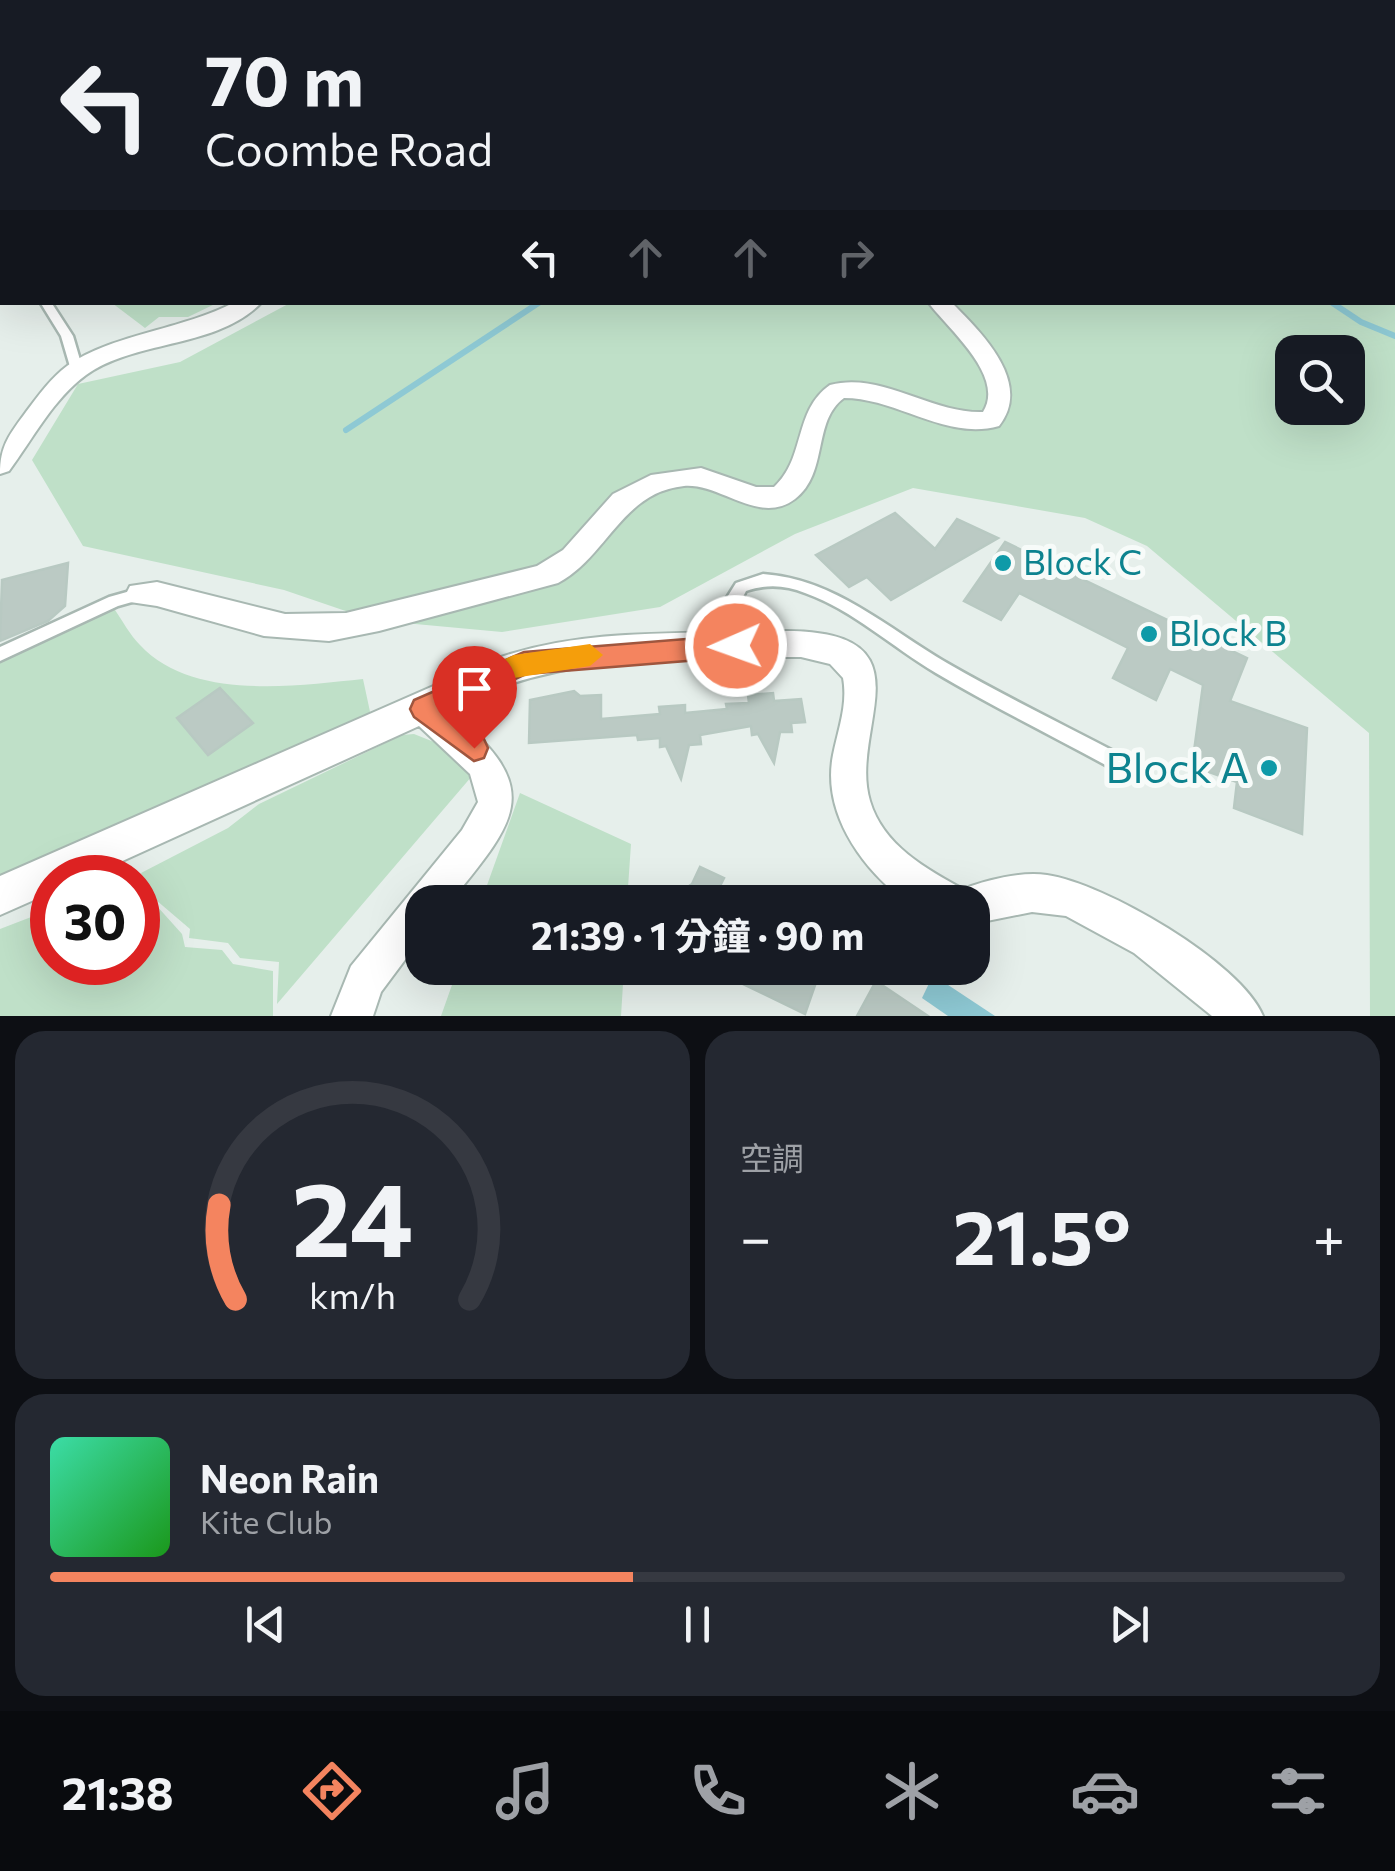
<!DOCTYPE html>
<html lang="zh-TW">
<meta charset="utf-8">
<style>
:root{--surface:#171b24;--page:#242831;--text:#f1f3f6;--muted:#9ea1a6;--line:#363941;--accent:#f4845f}
body{margin:0;font-family:Commissioner,"Noto Sans TC",sans-serif;background:var(--page);color:var(--text);height:100vh;display:flex;flex-direction:column;font-size:38px;white-space:nowrap}
*{box-sizing:border-box;margin:0}
p{font-size:32px;color:var(--muted)}
.icon{flex:none;width:55px;height:55px;fill:none;stroke:currentColor;stroke-width:2;stroke-linecap:round;stroke-linejoin:round}
.map{position:relative;height:1016px;overflow:hidden}
.panel{display:flex;flex-direction:column;gap:15px;padding:15px;background:#0d0f14;flex:1}
.panel>*{flex:none}
.guide{position:absolute;left:0px;top:0px;width:1395px;height:305px;box-shadow:0 10px 40px #0002;background:#171b24;color:var(--text);overflow:hidden}
.tools{position:absolute;left:1275px;top:335px;display:grid;gap:20px}
.tools a{display:grid;place-items:center;width:90px;height:90px;border-radius:20px;background:var(--surface);box-shadow:0 10px 40px #0002;font-size:50px}
.speed{position:absolute;left:30px;top:855px;display:flex;gap:20px;font-size:50px;font-weight:700;text-align:center}
.speed>*{display:grid;place-content:center;width:130px;height:130px;border-radius:50%;background:var(--surface);box-shadow:0 10px 40px #0002;line-height:1}
.speed .limit{border:15px solid #d22;background:#fff;color:#111}
.pin{position:absolute;display:grid;place-items:center;width:85px;height:85px;color:#fff;margin:-102px -42px;border-radius:50% 50% 50% 0;rotate:-45deg;box-shadow:0 0 10px #0007}
.pin .icon{rotate:45deg}
.me{position:absolute;width:110px;margin:-55px;rotate:268deg;stroke-linejoin:round;filter:drop-shadow(0 0 8px #0008)}
.turn{display:flex;align-items:center;gap:35px;height:210px;padding:0 40px;font-size:45px}
.turn .icon{width:130px;height:130px;stroke-width:2.5}
.turn b{display:block;font-size:70px;line-height:85px}
.lanes{display:flex;align-items:center;height:95px;padding:0 40px;background:#0003;justify-content:center;gap:50px;direction:ltr}
.lanes .off{opacity:.35}
.big{font-size:75px;font-weight:700;line-height:1.1}
.panel .card{flex:1;display:flex;flex-direction:column;justify-content:center;gap:15px;min-width:0;padding:0 35px;border-radius:30px;background:var(--page)}
.panel .dial{align-items:center;gap:0}
.dial svg{height:260px;overflow:visible;fill:none;stroke:var(--line);stroke-width:7;stroke-linecap:round;text-anchor:middle}
.dial text{fill:var(--text);stroke:none}
.song{display:flex;align-items:center;gap:30px}
.cover{width:120px;height:120px;border-radius:15px;background:linear-gradient(135deg,hsl(160 70% 55%),hsl(120 70% 35%))}
.played{height:10px;border-radius:5px;background:linear-gradient(90deg,var(--accent) 45%,var(--line) 45%)}
.keys{display:flex;justify-content:space-around;direction:ltr}
.heat{display:flex;justify-content:space-between;align-items:center;font-size:55px;direction:ltr}
.panel .tiles{flex:1;display:grid;gap:15px;grid-template-columns:1fr 1fr}
.card:last-child{grid-column:span 2}
.trip{position:absolute;left:405px;top:885px;width:585px;height:100px;border-radius:30px;background:var(--surface);box-shadow:0 10px 40px #0002;font-weight:700;line-height:100px;text-align:center}
.tab-bar{display:flex;height:160px;justify-content:space-around;align-items:center;background:#090b0e;color:var(--muted)}
.tab-bar .icon{width:70px;height:70px}
.tab-bar .on{color:var(--accent)}
.tab-bar b{font-size:45px;color:var(--text)}
.map>svg:first-child{display:block}
.green{fill:#bfe0c8;fill-rule:evenodd}
.water{fill:#8ec9d4}
.lines{fill:none;stroke-linecap:round;stroke-linejoin:round}
.stream-far1{stroke:#8ec9d4;stroke-width:4}
.stream{stroke:#8ec9d4;stroke-width:6}
.building{fill:#bbcac4;stroke:#b8c9c2;stroke-width:2.5}
.lane-casing{stroke:#a8b8b2;stroke-width:5}
.street-casing{stroke:#a8b8b2;stroke-width:4}
.lane{fill:#fff;fill-rule:evenodd}
.street{fill:#fff;fill-rule:evenodd}
.route{fill:#f4845f;stroke:#9f563e;stroke-width:2.5}
.slow{fill:#f59e0b}
.culture-dot{fill:#0f9aa8;stroke:#f7fbf9;stroke-width:4}
.labels{text-anchor:middle;stroke-width:10;stroke-linejoin:round;paint-order:stroke}
.culture-label{font-size:35px;fill:#0d838f;stroke:#f7fbf9;text-anchor:start}
.near-culture-label{font-size:42px;fill:#0d838f;stroke:#f7fbf9;text-anchor:end}
</style>
<div class="map">
<svg width="1395" height="1016" viewBox="0 0 1395 1016">
<rect width="100%" height="100%" fill="#e6efeb"/>
<path class="green" d="M220 0H1395V1016H1370L1369 733 1147 546 1085 518 913 488 795 534 660 607 502 632 372 620 284 590 83 546 32 460 78 384 180 362 290 303 1392 302V2ZM1292 352H1348V408H1292Z
M164 303V302L217 303 188 317H159L145 328 112 303Z
M113 607C122 620 130 635 140 645 192 701 295 686 363 679L372 721 0 885V662Z
M414 734 434 742 472 776 277 1004 279 962 240 958 228 943 189 938 190 929 149 894 141 873 228 828 259 804 402 735Z
M520 793 631 844 627 902H481Z
M138 885 182 934 185 947 222 950 233 964 273 971V1016H0V929L52 909V962H138Z
M458 968H624L621 1016H441Z"/>
<path class="water" d="M933 975 995 1016H948L922 998Z"/>
<g class="lines">
<path class="stream-far1" d="M468 2 473 0"/>
<path class="stream" d="M1331 302 1361 322 1395 336
M346 430 540 302"/>
</g>
<path class="building" d="M895 513 935 549 957 519 998 538 891 600 867 577 849 587 816 555Z
M1005 542 1247 658 1230 701 1307 728 1302 834 1234 808 1237 782 1192 766 1203 685 1170 669 1156 700 1113 678 1128 648 1019 593 1001 620 964 601Z
M68 563 65 606 48 621 0 641 2 580Z
M220 688 253 723 208 755 177 718Z
M574 691 580 696 601 695V719L660 714 659 707 685 705V713L727 709 726 704 749 703 748 695 773 693 774 701 801 699 805 722 791 723 792 732H780L774 763 758 734 752 735 751 726 700 735 701 744 689 745 681 779 666 746 660 747V738L638 740 637 735 529 743 530 700Z
M700 867 724 878 719 888 752 902H665L692 884Z
M710 968H821L805 1014Z
M876 981 928 1016H857Z"/>
<g class="lines">
<defs>
<path id="lane" d="M40 302H51L73 336 83 370 81 373H73L71 370 61 336Z
M763 574C835 579 887 628 947 663 1004 696 1064 725 1123 756L1126 762 1123 768 1117 770 1111 768C1053 736 993 707 936 673 892 647 853 610 805 593 785 585 767 584 746 591L742 599 744 646 742 651 736 653 730 651 728 646 726 599 736 583Z
M141 588 146 590 148 594 146 598 118 606 0 661V647L109 597Z"/>
<path id="street" d="M1139 0H1155L1157 2H1141Z
M0 10H2V18H0Z
M235 302H262C217 349 137 339 86 375 54 398 32 440 9 471L0 474C0 446 9 435 26 412 38 396 51 378 67 366 109 335 185 329 235 302Z
M928 302H951C982 333 1033 383 999 426 946 441 897 398 844 398 812 421 829 473 795 499 759 526 721 483 684 486 622 492 607 557 558 583L379 631 329 641 264 636 157 606 130 602 126 594 130 586 157 582 285 614 346 613 537 566 563 550 613 494 651 475 701 468 756 487H774C806 458 793 411 830 385 881 371 932 414 983 412 1006 376 947 328 928 302Z
M787 631C935 632 848 729 870 801 883 845 926 869 963 889 986 880 1022 871 1047 875 1104 883 1241 962 1263 1016H1212L1134 953 1066 916 1032 912 972 924V902H908L900 897C859 864 822 811 833 755 838 729 848 705 843 678L830 664 801 657C683 656 556 653 449 710 545 788 519 818 450 902H422V937L381 992 373 1016H331L351 966 462 830 478 802 470 774 419 726 85 878H52V892L0 915V876L495 659C587 626 690 635 787 631Z"/>
</defs>
<use href="#lane" class="lane-casing"/>
<use href="#street" class="street-casing"/>
<use href="#lane" class="lane"/>
<use href="#street" class="street"/>
</g>
<path class="route" d="M736 635 749 646 736 657 526 674 447 711 484 739 488 748 484 758 474 761 414 717 410 709 414 700 524 652Z"/>
<path class="slow" d="M590 644 603 655 590 666 514 678 505 675 501 667 505 659 514 655Z"/>
<g class="culture-dot">
<circle cx="1003" cy="563" r="10"/>
<circle cx="1149" cy="634" r="10"/>
<circle cx="1269" cy="768" r="10"/>
</g>
<g class="labels">
<g class="culture-label">
<text x="1023" y="575">Block C</text>
<text x="1169" y="646">Block B</text>
</g>
<g class="near-culture-label">
<text x="1249" y="783">Block A</text>
</g>
</g>
</svg>
<div class="tools">
<a><svg class="icon" aria-label="search" viewBox="0 0 24 24"><circle cx="10" cy="10" r="6"/><path d="M15 15l6 6"/></svg></a>
</div>
<div class="speed"><div class="limit">30</div></div>
<div class="pin" style="left:474px;top:748px;background:#d93025"><svg class="icon" aria-label="arrive" viewBox="0 0 24 24"><path d="M6 21V4h12l-3 4 3 4H6"/></svg></div>
<svg class="me" style="left:736px;top:646px" viewBox="-20 -20 40 40"><circle r="17" fill="#f4845f" stroke="#fff" stroke-width="3"/><path d="M0-11L8 9 0 5-8 9z" fill="#fff"/></svg>
<div class="trip">21:39 · 1 分鐘 · 90 m</div>
<div class="guide">
<div class="turn"><svg class="icon" aria-label="left" viewBox="0 0 24 24"><path d="M17 20v-9H6M10 6l-5 5 5 5"/></svg><div><b>70 m</b>Coombe Road</div></div>
<div class="lanes"><svg class="icon" aria-label="left" viewBox="0 0 24 24"><path d="M17 20v-9H6M10 6l-5 5 5 5"/></svg><svg class="icon off" aria-label="ahead" viewBox="0 0 24 24"><path d="M12 20V5M6 11l6-6 6 6"/></svg><svg class="icon off" aria-label="ahead" viewBox="0 0 24 24"><path d="M12 20V5M6 11l6-6 6 6"/></svg><svg class="icon off" aria-label="right" viewBox="0 0 24 24"><path d="M7 20v-9h11M14 6l5 5-5 5"/></svg></div>
</div>
</div>
<section class="panel">
<div class="tiles">
<div class="card dial"><svg viewBox="0 0 100 80">
<path d="M14 69A42 42 0 1 1 86 69"/>
<path d="M14 69A42 42 0 0 1 9 40" stroke="#f4845f"/>
<text x="50" y="56" font-size="32" font-weight="700">24</text>
<text x="50" y="72" font-size="11">km/h</text>
</svg></div>
<div class="card"><p>空調</p>
<div class="heat"><a>−</a><b class="big">21.5°</b><a>+</a></div>
</div>
<div class="card">
<div class="song"><i class="cover"></i><div><b>Neon Rain</b><p>Kite Club</p></div></div>
<div class="played"></div>
<div class="keys"><svg class="icon" aria-label="previous" viewBox="0 0 24 24"><path d="M18 5L8 12l10 7zM5 5v14"/></svg><svg class="icon" aria-label="pause" viewBox="0 0 24 24"><path d="M8 5v14M16 5v14"/></svg><svg class="icon" aria-label="next" viewBox="0 0 24 24"><path d="M6 5l10 7-10 7zM19 5v14"/></svg></div>
</div>
</div>
</section>
<nav class="tab-bar">
<b>21:38</b>
<svg class="icon on" aria-label="directions" viewBox="0 0 24 24"><path d="M12 3l9 9-9 9-9-9zM9 14v-3h6M13 9l2 2-2 2"/></svg>
<svg class="icon" aria-label="music" viewBox="0 0 24 24"><path d="M9 18V5l10-2v13"/><circle cx="6" cy="18" r="3"/><circle cx="16" cy="16" r="3"/></svg>
<svg class="icon" aria-label="phone" viewBox="0 0 24 24"><path d="M5 4h4l2 5-3 2q2 4 5 5l2-3 5 2v4C11 20 4 13 5 4z"/></svg>
<svg class="icon" aria-label="climate" viewBox="0 0 24 24"><path d="M12 3v18M4 7l16 10M4 17L20 7"/></svg>
<svg class="icon" aria-label="car" viewBox="0 0 24 24"><path d="M5 17H2v-5l4-1 3-4h7l3 4 3 1v5h-3M9 17h6M6 11h13"/><circle cx="7" cy="17" r="2"/><circle cx="17" cy="17" r="2"/></svg>
<svg class="icon" aria-label="filters" viewBox="0 0 24 24"><path d="M4 7h16M4 17h16"/><circle cx="9" cy="7" r="2"/><circle cx="15" cy="17" r="2"/></svg>
</nav>
